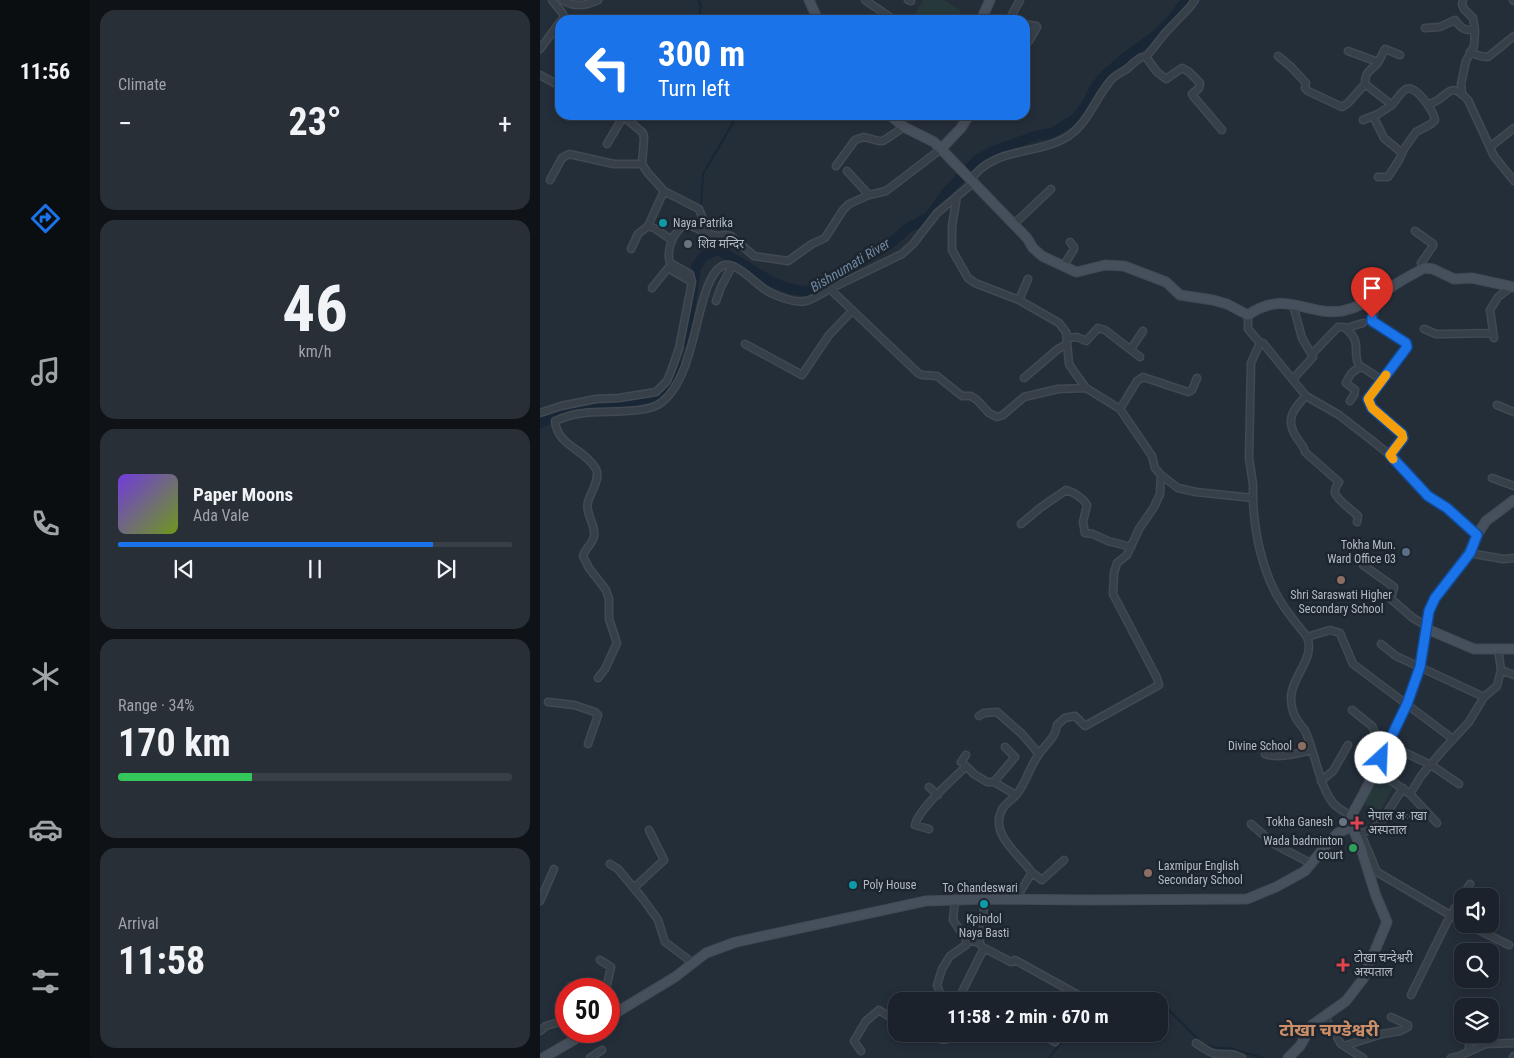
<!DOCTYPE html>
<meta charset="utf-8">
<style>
:root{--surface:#1b222b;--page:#282f37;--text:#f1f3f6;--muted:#a0a4a9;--line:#393f47;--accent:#1a73e8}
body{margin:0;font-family:"Roboto Condensed","Noto Sans Devanagari",sans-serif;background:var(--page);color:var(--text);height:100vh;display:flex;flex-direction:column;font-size:19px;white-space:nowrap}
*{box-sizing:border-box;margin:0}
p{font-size:16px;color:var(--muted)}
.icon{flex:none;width:28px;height:28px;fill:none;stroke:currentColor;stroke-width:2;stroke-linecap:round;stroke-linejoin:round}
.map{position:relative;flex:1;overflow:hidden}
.panel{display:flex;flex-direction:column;gap:10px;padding:10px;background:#0f1318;width:450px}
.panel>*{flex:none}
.banner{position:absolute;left:15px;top:15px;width:475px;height:105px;border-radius:15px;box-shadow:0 2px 8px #0003,0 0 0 1px var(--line);background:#1a73e8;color:#fff;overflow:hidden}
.fabs{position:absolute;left:914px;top:888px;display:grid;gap:10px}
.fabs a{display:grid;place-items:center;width:45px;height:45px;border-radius:10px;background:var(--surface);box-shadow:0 2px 8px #0003,0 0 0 1px var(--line);font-size:25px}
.speed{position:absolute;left:15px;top:978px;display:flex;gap:10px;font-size:25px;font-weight:700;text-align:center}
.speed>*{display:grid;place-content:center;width:65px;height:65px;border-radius:50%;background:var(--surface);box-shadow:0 2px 8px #0003,0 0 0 1px var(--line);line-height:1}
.speed .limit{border:8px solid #d22;background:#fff;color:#111}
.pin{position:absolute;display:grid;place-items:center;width:42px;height:42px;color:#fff;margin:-51px -21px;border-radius:50% 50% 50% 0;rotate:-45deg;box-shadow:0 0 5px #0007}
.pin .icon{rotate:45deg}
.me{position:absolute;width:55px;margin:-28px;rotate:25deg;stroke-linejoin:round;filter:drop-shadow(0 0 4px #0008)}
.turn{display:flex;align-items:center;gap:18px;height:105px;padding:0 20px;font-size:22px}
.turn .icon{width:65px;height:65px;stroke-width:2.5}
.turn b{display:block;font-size:35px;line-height:42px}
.big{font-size:38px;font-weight:700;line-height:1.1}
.panel .widget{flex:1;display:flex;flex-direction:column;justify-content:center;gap:8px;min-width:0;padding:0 18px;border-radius:15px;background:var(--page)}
.panel .dial{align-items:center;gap:0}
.dial b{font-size:65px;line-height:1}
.song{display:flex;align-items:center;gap:15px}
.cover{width:60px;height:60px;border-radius:8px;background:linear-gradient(135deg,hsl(260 70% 55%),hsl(80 70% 35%))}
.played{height:5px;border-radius:2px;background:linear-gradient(90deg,var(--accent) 80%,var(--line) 80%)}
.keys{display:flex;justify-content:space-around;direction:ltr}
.heat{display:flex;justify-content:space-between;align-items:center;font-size:28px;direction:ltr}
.charge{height:8px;border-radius:4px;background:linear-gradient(90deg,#34c759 34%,var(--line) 0)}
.trip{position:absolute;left:348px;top:992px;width:280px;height:50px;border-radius:15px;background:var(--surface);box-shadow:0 2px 8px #0003,0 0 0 1px var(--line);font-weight:700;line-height:50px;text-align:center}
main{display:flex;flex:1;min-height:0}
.tab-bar{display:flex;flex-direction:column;width:90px;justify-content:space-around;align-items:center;background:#0b0e11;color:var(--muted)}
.tab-bar .icon{width:35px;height:35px}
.tab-bar .selected{color:var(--accent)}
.tab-bar b{font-size:22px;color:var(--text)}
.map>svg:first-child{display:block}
.green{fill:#26383a}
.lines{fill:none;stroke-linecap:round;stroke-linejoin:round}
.stream{stroke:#182635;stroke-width:2}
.river{stroke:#182635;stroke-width:10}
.street-casing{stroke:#414952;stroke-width:9}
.secondary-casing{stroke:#414952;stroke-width:11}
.street{stroke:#374049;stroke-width:6}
.secondary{stroke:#464f5c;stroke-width:9}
.route-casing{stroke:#114b97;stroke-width:12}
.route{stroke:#1a73e8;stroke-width:9}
.slow{stroke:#f59e0b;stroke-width:9}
.culture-dot{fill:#0f9aa8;stroke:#1d252e;stroke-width:2}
.worship-dot{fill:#6b7280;stroke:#1d252e;stroke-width:2}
.service-dot{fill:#5c6f8a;stroke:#1d252e;stroke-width:2}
.education-dot{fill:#8d6e63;stroke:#1d252e;stroke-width:2}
.health-dot{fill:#e0444e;stroke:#1d252e;stroke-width:2}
.leisure-dot{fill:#2e9e5b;stroke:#1d252e;stroke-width:2}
.labels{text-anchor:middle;stroke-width:5;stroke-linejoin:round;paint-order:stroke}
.poi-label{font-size:12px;fill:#b3bbc5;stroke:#1d252e;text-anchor:start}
.street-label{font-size:12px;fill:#b3bbc5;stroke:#1d252e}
.water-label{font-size:14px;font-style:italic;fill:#6e87a1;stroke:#1d252e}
.district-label{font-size:18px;font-weight:bold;fill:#cb8e68;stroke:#1d252e}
</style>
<main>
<nav class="tab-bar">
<b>11:56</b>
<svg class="icon selected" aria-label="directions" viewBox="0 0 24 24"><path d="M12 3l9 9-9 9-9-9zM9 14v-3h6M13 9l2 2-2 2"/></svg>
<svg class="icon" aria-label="music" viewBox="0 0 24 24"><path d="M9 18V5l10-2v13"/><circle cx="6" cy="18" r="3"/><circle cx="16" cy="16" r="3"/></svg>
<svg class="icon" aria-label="phone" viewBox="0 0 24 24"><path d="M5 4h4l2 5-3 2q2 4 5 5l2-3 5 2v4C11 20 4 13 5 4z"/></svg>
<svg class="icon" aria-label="climate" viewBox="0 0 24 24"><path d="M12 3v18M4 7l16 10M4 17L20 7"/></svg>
<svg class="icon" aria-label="car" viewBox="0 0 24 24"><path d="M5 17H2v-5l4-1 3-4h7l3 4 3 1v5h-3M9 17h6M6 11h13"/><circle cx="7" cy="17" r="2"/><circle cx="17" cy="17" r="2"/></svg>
<svg class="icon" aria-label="filters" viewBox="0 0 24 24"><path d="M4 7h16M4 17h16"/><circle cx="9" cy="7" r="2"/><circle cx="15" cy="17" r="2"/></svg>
</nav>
<section class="panel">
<div class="widget"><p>Climate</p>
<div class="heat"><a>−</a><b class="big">23°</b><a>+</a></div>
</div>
<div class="widget dial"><b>46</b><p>km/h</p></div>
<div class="widget">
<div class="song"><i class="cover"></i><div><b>Paper Moons</b><p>Ada Vale</p></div></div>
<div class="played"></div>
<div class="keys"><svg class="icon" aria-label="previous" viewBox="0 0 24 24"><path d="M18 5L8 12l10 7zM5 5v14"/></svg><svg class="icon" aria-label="pause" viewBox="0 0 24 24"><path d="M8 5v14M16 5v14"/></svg><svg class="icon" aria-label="next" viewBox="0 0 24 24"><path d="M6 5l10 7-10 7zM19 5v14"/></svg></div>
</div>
<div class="widget"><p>Range · 34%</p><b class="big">170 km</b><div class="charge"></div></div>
<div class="widget"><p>Arrival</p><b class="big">11:58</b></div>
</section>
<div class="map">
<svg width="974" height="1058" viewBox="0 0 974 1058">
<rect width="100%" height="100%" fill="#242e39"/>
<path class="green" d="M383 0H404L420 10 423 20H371Z
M838 775 854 786 839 814 824 804 825 798Z"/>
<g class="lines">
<path class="stream" d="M158 20 161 6 158 0
M163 211 161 206 163 174 193 123 192 115
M174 237 177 250
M568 1001C583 996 602 992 615 1001
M619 1003 629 1010 664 1045 678 1048H689L723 1058
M509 1058 528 1034"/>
<path class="river" d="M142 343 148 323 156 267 164 256 177 250C210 264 232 292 271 291L350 244 368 228 389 217 406 193 438 159 456 150 495 136 512 133 535 119 546 105 554 89 562 78 582 60 616 35 634 17 646 0
M0 423 22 413 114 398 131 381 136 364"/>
<defs>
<path id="street" d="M12 0 23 14 24 18 22 20
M22 0C33 7 46 6 58 0
M325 0 354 20
M368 0 371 1
M973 0 974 1
M469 20 480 0
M485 24 496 26 497 27 489 41
M885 28 900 27 915 20C921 28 924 31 935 30
M0 49 20 22
M808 51 838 62
M930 52 940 56 948 57 974 36
M738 56 751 67 766 83 765 88 768 91 802 107 808 103 825 84 852 105C856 100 861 92 866 89 877 85 894 112 895 120L891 124 876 132 864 149 859 160 848 177H838
M606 57 626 32 650 7 655 0
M0 75 20 86
M825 84C825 73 829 71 837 64 840 60 842 54 845 49L860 55
M922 92 921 84 926 61 934 46 935 30 933 18 924 9 922 4 923 0
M888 104C908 101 907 77 928 100L954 156 974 181
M82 115 103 133 104 138 102 164 107 172 124 191 159 209 169 234
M833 116 844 138 862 153
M823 120 838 114 852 105
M67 144 83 117
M950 147 974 128
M296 166 315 140 324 137 339 141H343L364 127
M307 171 329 195
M10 180 22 158 29 154 74 164H102
M431 180C452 146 500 156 530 135 549 121 556 97 571 80 575 75 582 72 587 69 592 64 596 60 602 57H606L617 72 626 79 642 68 649 72 660 83 659 88 652 94 654 97 682 130
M417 196 412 226V250L428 278 435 283 479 300 519 323 526 332 529 364 535 373 546 388 580 409 612 456 615 468 621 475 638 488 656 492 713 498C714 532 722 570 739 599 747 613 758 625 767 637 776 658 751 677 751 698 751 707 754 717 760 724 762 727 765 729 766 733 775 752 780 790 795 805 799 809 805 812 811 816
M474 224 511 189
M108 226 114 228 132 240
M875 231 893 244V246L881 263 884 268
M91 249 98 234 108 226 124 191
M524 265 534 249V247L530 242
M112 288 128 268 152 282
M290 289 362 254 373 244 397 213 433 183
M479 300 488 279
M833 300 836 304 832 321 862 341 867 347 828 399 832 408 863 434V438L850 455
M176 301 181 287 192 266
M753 305 762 338 773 357 753 379
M708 315V329L720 343H723L766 396 799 415 830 439 850 455 888 496 907 508 937 535
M807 329 810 327 823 323
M884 329 896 334H905L953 333
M527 338 537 337 546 341 558 328 565 330 600 357
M954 338 950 310 958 297 971 287
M205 344 262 375 289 335 312 311
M591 349 603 331
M772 354 798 327H804C825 344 810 349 820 368
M484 378 518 349 527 344
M766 396C752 410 745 421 757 438 760 443 764 446 765 452L799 482C797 485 794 489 795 493 798 501 812 510 818 516L817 522
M810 401 814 395 815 390 806 383C810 374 813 370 822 367L842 380
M957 405 974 412
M580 409 597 381 603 377 648 392 652 390 657 378
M0 413 21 406 56 399 79 398 116 392 127 381 133 366 139 348 152 282 150 274 130 263C126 250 133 230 147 224L169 234 178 236 185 235 191 236 214 256 248 261 272 244 285 238 303 210 309 204 329 195 346 191 401 149
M952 478 974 486
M713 498V484L709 458 711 363 720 343
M481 524 500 508 526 490C536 493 542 497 547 505L543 522 545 533 553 534 568 541 591 547
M929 553 963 559 974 558
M823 565 854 587 851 599 873 618 887 626
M767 637 790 630 800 633 813 664 913 739
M841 644 856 656 944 697
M961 670 974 675
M58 678 65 669 77 643 69 619V599L66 590 49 568 43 556C45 548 53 544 54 536 56 524 45 515 48 502 50 493 61 479 56 469 44 448 18 447 15 421 24 417 34 414 44 413 64 410 107 415 122 402 159 373 155 281 182 266 195 259 217 286 229 292 239 297 255 303 266 301 274 299 283 292 290 289L378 373 382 375 397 376 422 396H431L437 400 449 413 457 417 463 415 484 397 518 389 546 388
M8 702 34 705 55 712 58 715 48 744
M812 710 832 726 840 744 868 754 891 765 919 784
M439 716 444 713 457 712 482 734 499 754
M725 754C739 759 758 753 772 750
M426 766 421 762 426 755
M836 770 870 794 897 823
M781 781 793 771 808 745
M454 782 475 757 465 747
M389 787 398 795
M870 794 881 776 903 750 929 722 944 697 957 686 961 670 958 648
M711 824 734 844 772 864
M813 827 821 834 837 872 922 922
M389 829 375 825C379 808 413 780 426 766L434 774 447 782H454L476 795
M821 834 835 827 843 819 863 788
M70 864 78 869 103 899 118 920 125 942 153 963
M491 872 502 880 524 860
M95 887 124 860 109 830
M415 899 413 920 426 939V945
M479 900 480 892 491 874 490 870C477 853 448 832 463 808 467 802 473 799 477 794 486 783 490 766 499 754 506 744 516 737 517 725L525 718 535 716 545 726 619 685 617 678 573 594 574 573 577 563 587 555 599 529 614 507 620 494 621 475
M0 901 14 869
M926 924 969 945
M441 945 439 943 443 928 444 899
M60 960 71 967 66 989
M30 989 31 986
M871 995 910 916 930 884
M26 998 25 1009 26 1016
M403 1001 397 985 402 969 410 956 426 945 430 940 439 943
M439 1001 422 992 444 948 471 962 475 960 549 1001
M785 1017 801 1044 823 1058
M0 1031 6 1026 26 1020
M386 1034C401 1041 405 1042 420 1034
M501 1034 515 1042 522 1034
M929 1034V1051
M656 1043C662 1047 670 1054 678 1054 691 1055 688 1052 702 1058
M804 1046 842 1034 860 1031 868 1027V1025L851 1017
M321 1051 314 1041 326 1021 339 1010 356 1021
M50 1058 62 1050
M911 1058 919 1056 946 1044 974 1043
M973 1058 974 1056"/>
<path id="secondary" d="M269 0 278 20
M441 20 450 0
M350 115 364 127 394 142 401 149 487 238 493 248 502 256 534 271 537 272 565 265 584 266 626 282 640 295 673 300 687 304 708 315C746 289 766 316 802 311 822 307 836 296 853 286 863 279 874 274 884 268L893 269 914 279 932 278 974 287
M401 149 421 128 429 115
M887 629 934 649H974
M69 1017 135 977 166 953 196 942 385 901 444 899 549 900 707 899 736 887 765 871 789 842 798 833 812 826
M3 1058 49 1031
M748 1058 760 1046 772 1025 806 1001 823 979 847 922 836 896 821 848 812 826 811 816 818 804 836 770 867 704 880 667 889 611 895 598 929 553 937 535 946 521 974 500"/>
</defs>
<use href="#street" class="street-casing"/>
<use href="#secondary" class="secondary-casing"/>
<use href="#street" class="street"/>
<use href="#secondary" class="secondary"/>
</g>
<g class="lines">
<defs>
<path id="route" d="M832 318V321L866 343 867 347 828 399 832 408 862 434 863 438 850 455 888 496 907 508 937 535 930 553 895 598 889 611 880 667 867 704 841 758"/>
</defs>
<use href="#route" class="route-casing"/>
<use href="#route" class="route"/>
<path class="slow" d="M846 375 828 399 832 408 862 434 863 438 850 455 853 459"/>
</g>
<g class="culture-dot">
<circle cx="123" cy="223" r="5"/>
<circle cx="313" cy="885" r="5"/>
<circle cx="444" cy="904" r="5"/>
</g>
<g class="worship-dot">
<circle cx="148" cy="244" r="5"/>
<circle cx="803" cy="822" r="5"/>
</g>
<circle class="service-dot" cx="866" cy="552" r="5"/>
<g class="education-dot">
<circle cx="801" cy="580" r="5"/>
<circle cx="762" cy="746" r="5"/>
<circle cx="608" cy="873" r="5"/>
</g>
<g class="health-dot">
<path d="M814.5 815.5h5v5h5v5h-5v5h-5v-5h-5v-5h5z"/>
<path d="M800.5 957.5h5v5h5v5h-5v5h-5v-5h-5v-5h5z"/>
</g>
<circle class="leisure-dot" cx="813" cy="848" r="5"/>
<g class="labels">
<g class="poi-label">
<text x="133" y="227">Naya Patrika</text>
<text x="158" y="248">शिव मन्दिर</text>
<text x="856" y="549" text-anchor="end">Tokha Mun.<tspan x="856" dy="14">Ward Office 03</tspan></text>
<text x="801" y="599" text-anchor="middle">Shri Saraswati Higher<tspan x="801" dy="14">Secondary School</tspan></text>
<text x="752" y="750" text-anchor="end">Divine School</text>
<text x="828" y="820">नेपाल अाखा<tspan x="828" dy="14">अस्पताल</tspan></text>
<text x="793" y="826" text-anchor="end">Tokha Ganesh</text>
<text x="803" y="845" text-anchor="end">Wada badminton<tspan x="803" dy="14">court</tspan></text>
<text x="618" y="870">Laxmipur English<tspan x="618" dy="14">Secondary School</tspan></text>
<text x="323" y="889">Poly House</text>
<text x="444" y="923" text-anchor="middle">Kpindol<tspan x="444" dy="14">Naya Basti</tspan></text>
<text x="814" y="962">टोखा चन्देश्वरी<tspan x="814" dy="14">अस्पताल</tspan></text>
</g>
<g class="street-label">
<text x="440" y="892">To Chandeswari</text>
</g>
<g class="water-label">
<text transform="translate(310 265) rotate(-31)" y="5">Bishnumati River</text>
</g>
<g class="district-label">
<text x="789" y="1036">टोखा चण्डेश्वरी</text>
</g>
</g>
</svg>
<div class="fabs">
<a><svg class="icon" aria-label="sound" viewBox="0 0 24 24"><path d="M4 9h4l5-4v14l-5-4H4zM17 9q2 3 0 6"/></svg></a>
<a><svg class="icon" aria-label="search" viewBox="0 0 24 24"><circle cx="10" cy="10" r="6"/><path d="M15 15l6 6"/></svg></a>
<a><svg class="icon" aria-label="layers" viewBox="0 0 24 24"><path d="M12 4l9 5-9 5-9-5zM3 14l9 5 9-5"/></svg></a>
</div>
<div class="speed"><div class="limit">50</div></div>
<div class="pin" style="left:832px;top:318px;background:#d93025"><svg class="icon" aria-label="arrive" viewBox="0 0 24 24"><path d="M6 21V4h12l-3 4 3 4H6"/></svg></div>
<svg class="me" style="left:841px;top:758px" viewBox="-20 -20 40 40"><circle r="19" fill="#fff"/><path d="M0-13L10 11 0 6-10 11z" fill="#1a73e8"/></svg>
<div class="trip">11:58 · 2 min · 670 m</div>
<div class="banner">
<div class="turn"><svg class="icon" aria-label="left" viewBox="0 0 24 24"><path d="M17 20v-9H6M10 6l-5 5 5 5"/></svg><div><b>300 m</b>Turn left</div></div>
</div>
</div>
</main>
